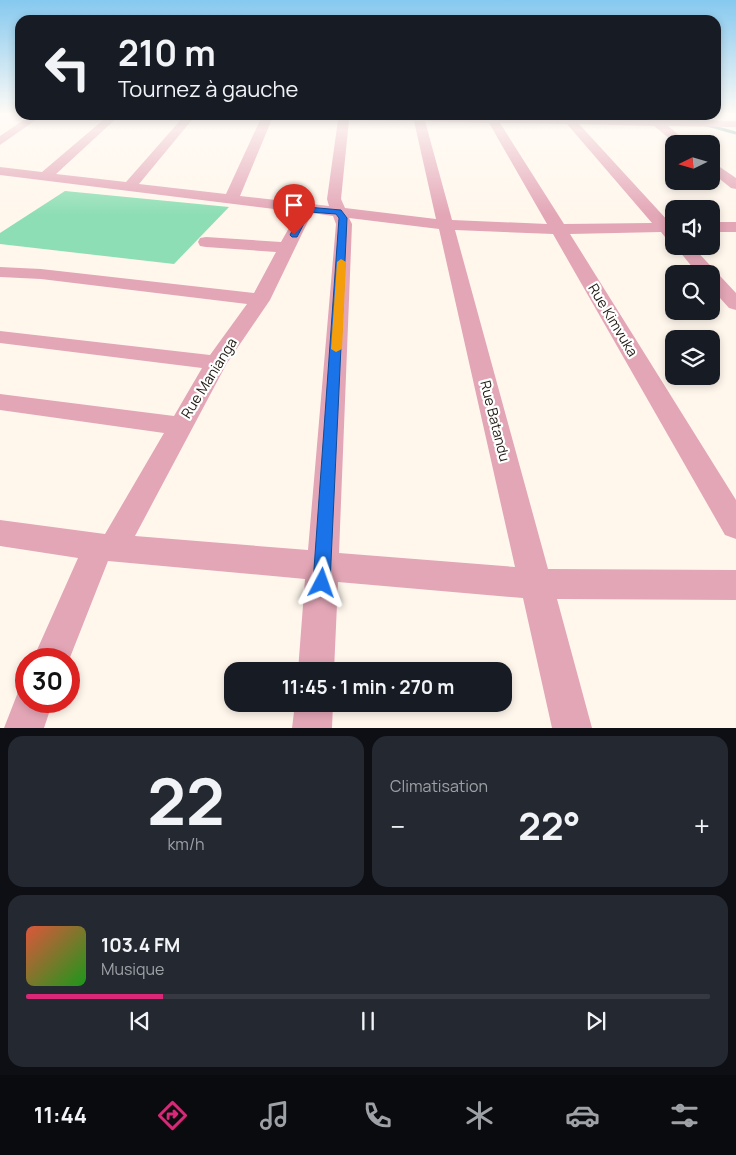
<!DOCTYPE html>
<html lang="fr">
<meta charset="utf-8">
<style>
:root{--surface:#171b24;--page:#242831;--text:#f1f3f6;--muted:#9ea1a6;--line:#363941;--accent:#db2777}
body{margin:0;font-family:Manrope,sans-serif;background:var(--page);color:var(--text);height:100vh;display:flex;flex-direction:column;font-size:19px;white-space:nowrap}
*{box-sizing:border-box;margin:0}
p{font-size:16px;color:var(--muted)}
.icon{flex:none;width:28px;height:28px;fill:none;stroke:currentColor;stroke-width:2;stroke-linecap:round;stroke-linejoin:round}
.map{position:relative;height:728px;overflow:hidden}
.details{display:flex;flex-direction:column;gap:8px;padding:8px;background:#0d0f14;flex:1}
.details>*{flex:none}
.hud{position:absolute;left:15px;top:15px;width:706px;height:105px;border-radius:15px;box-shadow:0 2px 8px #0003;background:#171b24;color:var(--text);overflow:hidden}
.needle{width:32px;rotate:265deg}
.buttons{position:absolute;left:665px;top:135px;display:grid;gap:10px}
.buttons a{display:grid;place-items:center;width:55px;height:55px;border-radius:10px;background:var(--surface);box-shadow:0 2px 8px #0003;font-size:25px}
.speed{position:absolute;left:15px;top:648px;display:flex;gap:10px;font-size:25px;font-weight:700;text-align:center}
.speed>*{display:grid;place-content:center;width:65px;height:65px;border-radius:50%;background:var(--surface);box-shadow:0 2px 8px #0003;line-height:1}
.speed .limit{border:8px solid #d22;background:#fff;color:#111}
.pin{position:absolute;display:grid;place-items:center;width:42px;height:42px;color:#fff;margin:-51px -21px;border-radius:50% 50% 50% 0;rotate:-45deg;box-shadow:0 0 5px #0007}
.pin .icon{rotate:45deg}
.me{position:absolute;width:55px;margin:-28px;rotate:4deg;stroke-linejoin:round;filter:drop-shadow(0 0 4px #0008)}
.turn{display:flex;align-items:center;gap:18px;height:105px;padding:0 20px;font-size:22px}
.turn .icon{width:65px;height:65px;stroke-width:2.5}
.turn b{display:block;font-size:35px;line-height:42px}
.big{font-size:38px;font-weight:700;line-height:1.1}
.details .widget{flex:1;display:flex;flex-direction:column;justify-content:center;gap:8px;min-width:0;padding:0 18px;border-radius:15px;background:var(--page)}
.details .dial{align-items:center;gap:0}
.dial b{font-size:65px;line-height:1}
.song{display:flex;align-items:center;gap:15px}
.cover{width:60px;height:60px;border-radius:8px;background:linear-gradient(135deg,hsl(10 70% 55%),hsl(120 70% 35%))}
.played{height:5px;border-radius:2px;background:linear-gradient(90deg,var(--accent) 20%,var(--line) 20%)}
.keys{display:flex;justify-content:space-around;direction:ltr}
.heat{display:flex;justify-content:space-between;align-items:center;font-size:28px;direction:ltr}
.details .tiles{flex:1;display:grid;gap:8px;grid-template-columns:1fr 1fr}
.widget:last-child{grid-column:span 2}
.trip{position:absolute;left:224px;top:662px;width:288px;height:50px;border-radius:15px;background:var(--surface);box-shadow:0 2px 8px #0003;font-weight:700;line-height:50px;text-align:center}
.dock{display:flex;height:80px;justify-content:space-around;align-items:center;background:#090b0e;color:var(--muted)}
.dock .icon{width:35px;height:35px}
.dock .on{color:var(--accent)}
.dock b{font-size:22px;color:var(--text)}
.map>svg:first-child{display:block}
.green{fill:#8ddeb4}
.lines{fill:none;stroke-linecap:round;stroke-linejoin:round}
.stream{stroke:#71abb4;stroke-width:3}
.minor{fill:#e3a6b7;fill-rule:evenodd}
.route{fill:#1a73e8;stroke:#114b97}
.slow{fill:#f59e0b}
.labels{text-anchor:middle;stroke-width:4.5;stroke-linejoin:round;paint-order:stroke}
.street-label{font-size:14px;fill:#1f1a13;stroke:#fff}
</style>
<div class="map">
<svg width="736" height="728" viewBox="0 0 736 728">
<rect width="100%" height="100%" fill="#fff7ec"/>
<path class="green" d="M65 191 229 207 174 264 0 244V233Z"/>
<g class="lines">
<path class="stream" d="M661 115 698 122
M707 125 736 133"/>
<path class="minor" d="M31 115H43L0 145V136Z
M109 115H120L56 174 126 182 185 115H196L139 184 226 194 261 118H252L247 115H495L561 117 560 115H571L573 118 736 121V127L668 126 690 144H676L654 126 579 124 669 222H674V238L665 237 661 232 570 234 736 500V539L725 535 553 234 455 230 548 569 736 570V600L557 599 592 728H552L523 598 338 582 334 671H298L305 579 108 561 69 660 33 659 78 558 0 546V520L105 534 164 433 0 410V394L174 416 202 368 0 343V331L210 355 247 304 41 279 0 277V267L41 269 254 293 276 252 206 247 200 246 198 242 200 238 206 237 281 242 298 212 0 175V167L42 172ZM272 119 338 120 327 199 329 206 240 196ZM349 120 414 121 436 219 345 208 341 199ZM425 121 489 123 547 224 452 220ZM500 123 567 124 652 223 564 224ZM312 213 333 216 336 224 308 550 135 536 227 363 270 300ZM349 218 439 229 515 567 339 553 352 224Z
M711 161 736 178V189L731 188 711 172Z
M711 222H736V232H711Z
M675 246H692L736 293V310L729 308 711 288V274H698Z
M26 685V701H53L44 728H4L20 687Z
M295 704H333L332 728H292Z"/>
</g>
<linearGradient id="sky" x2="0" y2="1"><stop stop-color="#86c9ef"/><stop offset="0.53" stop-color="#fffbf6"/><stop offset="1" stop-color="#fffbf6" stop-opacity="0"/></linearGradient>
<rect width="736" height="215" fill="url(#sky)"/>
<path class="route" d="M307 207 341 210 347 218 330 583 328 589 322 591 316 589 313 583 339 218 336 214 310 212 297 237H292L290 235 303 209Z"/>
<path class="slow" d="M341 259 346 262 342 349 336 352 331 349 337 262Z"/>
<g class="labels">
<g class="street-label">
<text transform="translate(613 320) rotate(59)" y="5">Rue Kimvuka</text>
<text transform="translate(209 378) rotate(-58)" y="5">Rue Manianga</text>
<text transform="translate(495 421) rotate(76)" y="5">Rue Batandu</text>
</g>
</g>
</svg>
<div class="buttons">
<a><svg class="needle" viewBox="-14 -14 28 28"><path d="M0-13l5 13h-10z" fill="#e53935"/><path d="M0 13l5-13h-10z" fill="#9ea1a6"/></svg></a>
<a><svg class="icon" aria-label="sound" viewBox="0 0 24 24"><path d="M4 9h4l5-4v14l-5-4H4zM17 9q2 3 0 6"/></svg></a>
<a><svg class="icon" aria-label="search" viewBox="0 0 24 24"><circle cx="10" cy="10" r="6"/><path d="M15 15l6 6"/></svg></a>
<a><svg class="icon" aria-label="layers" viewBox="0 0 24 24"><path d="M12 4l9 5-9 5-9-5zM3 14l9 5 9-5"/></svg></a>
</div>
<div class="speed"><div class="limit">30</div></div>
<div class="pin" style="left:294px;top:235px;background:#d93025"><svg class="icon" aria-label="arrive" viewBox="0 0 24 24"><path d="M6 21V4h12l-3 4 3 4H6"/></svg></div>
<svg class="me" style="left:322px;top:583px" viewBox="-20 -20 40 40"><path d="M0-17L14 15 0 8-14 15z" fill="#1a73e8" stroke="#fff" stroke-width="4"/></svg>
<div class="trip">11:45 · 1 min · 270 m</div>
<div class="hud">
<div class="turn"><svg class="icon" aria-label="left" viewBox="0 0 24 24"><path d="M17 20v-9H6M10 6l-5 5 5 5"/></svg><div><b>210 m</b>Tournez à gauche</div></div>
</div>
</div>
<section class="details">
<div class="tiles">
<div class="widget dial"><b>22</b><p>km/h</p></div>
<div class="widget"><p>Climatisation</p>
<div class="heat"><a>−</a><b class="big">22°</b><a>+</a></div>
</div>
<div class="widget">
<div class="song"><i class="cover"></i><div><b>103.4 FM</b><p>Musique</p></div></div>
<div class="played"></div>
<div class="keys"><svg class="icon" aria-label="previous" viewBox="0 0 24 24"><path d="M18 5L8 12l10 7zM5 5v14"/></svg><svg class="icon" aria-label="pause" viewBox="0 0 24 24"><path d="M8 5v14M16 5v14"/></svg><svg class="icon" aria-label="next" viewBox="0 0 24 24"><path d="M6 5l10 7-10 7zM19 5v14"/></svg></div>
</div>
</div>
</section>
<nav class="dock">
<b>11:44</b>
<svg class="icon on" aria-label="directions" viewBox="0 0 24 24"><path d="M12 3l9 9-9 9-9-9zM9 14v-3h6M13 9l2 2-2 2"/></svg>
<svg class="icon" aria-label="music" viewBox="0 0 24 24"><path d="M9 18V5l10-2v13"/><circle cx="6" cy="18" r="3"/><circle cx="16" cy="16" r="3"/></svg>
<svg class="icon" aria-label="phone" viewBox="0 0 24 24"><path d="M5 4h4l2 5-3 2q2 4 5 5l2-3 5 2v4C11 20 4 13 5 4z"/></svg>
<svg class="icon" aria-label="climate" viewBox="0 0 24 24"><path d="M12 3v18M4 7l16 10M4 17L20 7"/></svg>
<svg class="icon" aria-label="car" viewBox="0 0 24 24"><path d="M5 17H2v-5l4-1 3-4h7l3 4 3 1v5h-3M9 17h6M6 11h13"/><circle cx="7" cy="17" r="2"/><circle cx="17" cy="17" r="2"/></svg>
<svg class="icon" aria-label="filters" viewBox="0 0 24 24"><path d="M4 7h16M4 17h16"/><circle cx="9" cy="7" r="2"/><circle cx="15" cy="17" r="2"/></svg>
</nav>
